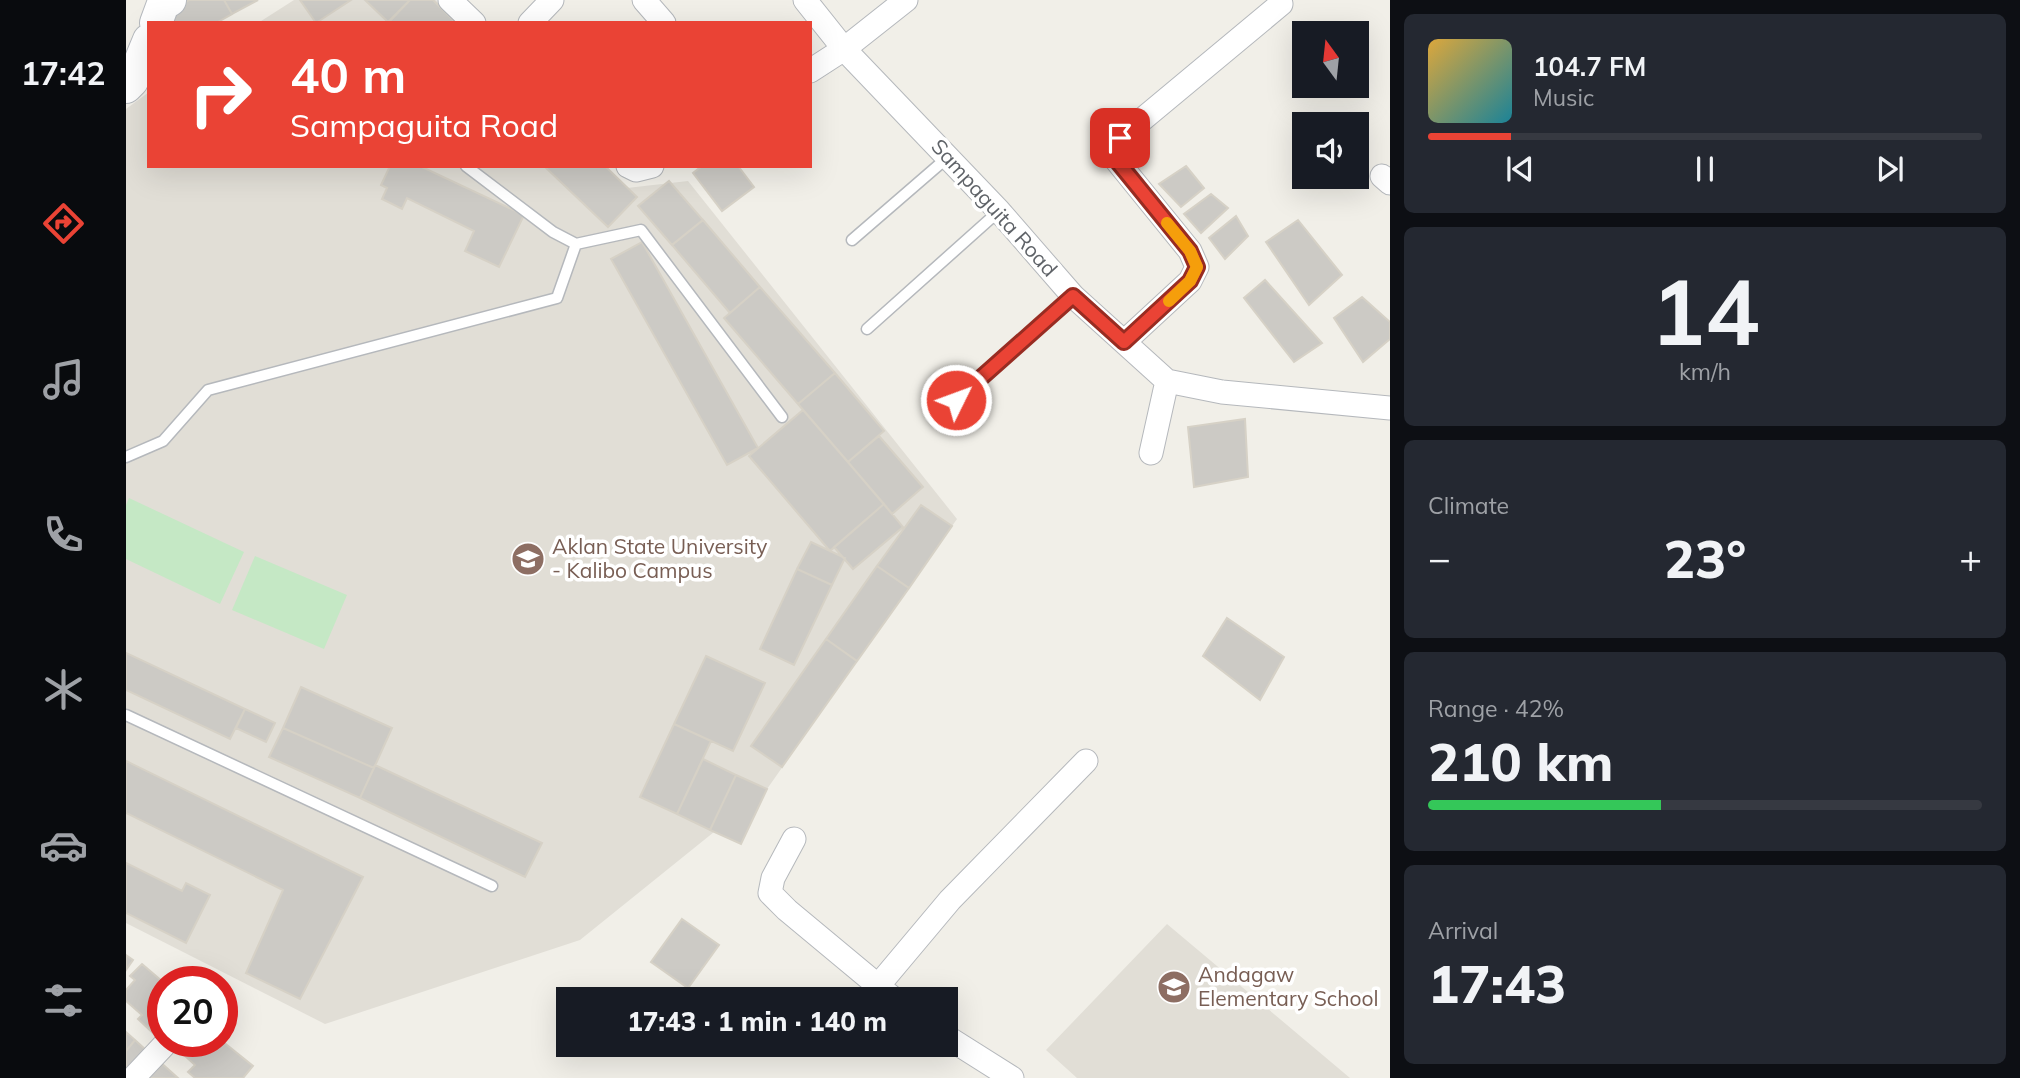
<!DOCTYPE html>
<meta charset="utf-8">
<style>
:root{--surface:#171b24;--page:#242831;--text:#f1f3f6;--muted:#9ea1a6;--line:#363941;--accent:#ea4335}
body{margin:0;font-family:Mulish,sans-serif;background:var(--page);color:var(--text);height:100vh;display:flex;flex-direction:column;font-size:26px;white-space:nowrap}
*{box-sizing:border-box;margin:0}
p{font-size:23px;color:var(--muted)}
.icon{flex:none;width:38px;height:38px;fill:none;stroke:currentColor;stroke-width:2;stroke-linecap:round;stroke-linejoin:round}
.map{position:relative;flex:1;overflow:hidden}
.drawer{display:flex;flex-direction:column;gap:14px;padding:14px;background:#0d0f14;width:630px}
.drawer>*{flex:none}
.banner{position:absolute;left:21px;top:21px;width:665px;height:147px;border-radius:0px;box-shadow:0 7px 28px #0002;background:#ea4335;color:#fff;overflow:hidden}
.needle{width:46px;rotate:345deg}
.fabs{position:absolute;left:1166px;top:21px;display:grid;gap:14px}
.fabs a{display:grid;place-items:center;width:77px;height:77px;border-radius:0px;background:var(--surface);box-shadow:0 7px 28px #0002;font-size:35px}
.speed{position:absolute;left:21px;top:966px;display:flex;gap:14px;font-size:35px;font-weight:700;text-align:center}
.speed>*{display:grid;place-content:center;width:91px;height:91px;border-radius:50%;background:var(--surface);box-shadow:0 7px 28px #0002;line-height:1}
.speed .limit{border:10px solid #d22;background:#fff;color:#111}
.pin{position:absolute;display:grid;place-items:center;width:60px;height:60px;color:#fff;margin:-30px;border-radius:14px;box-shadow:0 4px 10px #0006}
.me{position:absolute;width:77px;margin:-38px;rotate:48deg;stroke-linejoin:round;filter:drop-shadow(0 0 5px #0008)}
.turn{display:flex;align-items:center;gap:24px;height:147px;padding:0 28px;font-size:32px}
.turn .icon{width:91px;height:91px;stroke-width:2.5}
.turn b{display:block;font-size:49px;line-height:60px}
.big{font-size:52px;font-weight:800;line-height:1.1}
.drawer .tile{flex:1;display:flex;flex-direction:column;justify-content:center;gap:10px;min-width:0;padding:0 24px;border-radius:10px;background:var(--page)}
.drawer .dial{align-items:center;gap:0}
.dial b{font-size:91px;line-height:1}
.song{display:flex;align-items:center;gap:21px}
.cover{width:84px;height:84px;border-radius:10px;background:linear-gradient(135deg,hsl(40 70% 55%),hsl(190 70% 35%))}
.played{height:7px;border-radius:4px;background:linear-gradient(90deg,var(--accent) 15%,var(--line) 15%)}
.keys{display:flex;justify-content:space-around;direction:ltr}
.heat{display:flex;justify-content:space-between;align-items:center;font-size:38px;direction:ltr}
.charge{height:10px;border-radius:5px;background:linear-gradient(90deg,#34c759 42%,var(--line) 0)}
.trip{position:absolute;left:430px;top:987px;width:402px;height:70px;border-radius:0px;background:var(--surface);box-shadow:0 7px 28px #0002;font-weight:800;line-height:70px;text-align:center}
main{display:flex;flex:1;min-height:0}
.dock{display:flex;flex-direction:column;width:126px;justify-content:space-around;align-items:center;background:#090b0e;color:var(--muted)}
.dock .icon{width:49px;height:49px}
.dock .active{color:var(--accent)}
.dock b{font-size:32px;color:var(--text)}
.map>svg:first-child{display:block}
.education{fill:#e1ded6}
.green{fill:#c5e8c5}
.building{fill:#cccac5;stroke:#d6d1c6;stroke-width:2}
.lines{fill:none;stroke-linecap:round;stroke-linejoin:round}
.lane-casing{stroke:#b5b8bc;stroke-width:13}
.street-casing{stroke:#b5b8bc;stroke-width:25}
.secondary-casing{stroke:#b6babf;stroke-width:34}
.lane{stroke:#fff;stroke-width:10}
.street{stroke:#fff;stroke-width:23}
.secondary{stroke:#fff;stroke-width:32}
.route-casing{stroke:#982c22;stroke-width:18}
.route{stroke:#ea4335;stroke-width:12}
.slow{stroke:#f59e0b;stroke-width:12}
.labels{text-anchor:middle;stroke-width:7;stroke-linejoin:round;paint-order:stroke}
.street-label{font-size:21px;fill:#5f6368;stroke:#fff}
.education-label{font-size:21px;fill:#785e54;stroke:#fff;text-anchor:start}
</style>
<main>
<nav class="dock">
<b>17:42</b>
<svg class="icon active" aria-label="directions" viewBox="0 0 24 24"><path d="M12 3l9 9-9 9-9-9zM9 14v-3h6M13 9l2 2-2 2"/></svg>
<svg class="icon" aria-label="music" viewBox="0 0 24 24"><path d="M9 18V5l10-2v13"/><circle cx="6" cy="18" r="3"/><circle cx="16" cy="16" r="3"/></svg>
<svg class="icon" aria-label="phone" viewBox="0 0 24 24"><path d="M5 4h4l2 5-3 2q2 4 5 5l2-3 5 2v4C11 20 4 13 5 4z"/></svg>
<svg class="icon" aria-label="climate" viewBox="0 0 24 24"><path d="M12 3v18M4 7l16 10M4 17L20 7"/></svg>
<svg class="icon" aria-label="car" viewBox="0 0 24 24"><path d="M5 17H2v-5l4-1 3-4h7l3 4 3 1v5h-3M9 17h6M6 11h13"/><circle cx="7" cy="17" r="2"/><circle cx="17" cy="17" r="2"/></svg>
<svg class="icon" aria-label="filters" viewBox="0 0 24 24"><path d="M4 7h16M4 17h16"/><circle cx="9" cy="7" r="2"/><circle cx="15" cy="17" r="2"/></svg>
</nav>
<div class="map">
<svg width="1264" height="1078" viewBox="0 0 1264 1078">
<rect width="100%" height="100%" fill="#f1efe8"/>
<path class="education" d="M168 0H310L333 23H132Z
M23 92V166H479L501 188 562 181 831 519 641 789 615 844 588 832 454 940 199 1024 0 923V109Z
M1041 924 1224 1078H951L920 1050Z"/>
<path class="green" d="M3 498 118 552 94 604 0 559V505Z
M129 556 221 595 198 649 106 610Z"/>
<path class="building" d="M63 0H98L106 14 90 23H49L44 14Z
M98 0H132L106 14Z
M174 0H225L190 23Z
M239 0H284L262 22Z
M284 0H307L330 23H262Z
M264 166H294L398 215 373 267 339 251 348 231 281 198 276 209 256 199 261 188 255 185Z
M418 166H479L511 197 482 227Z
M576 166H612L628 187 596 211 567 173Z
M1060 166 1078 188 1055 207 1033 184Z
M543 181 577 220 546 245 512 206Z
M1085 194 1102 208 1075 233 1058 214Z
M1110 216 1122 236 1099 259 1083 238Z
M577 220 634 287 604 313 546 245Z
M1172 220 1216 275 1183 305 1140 242Z
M516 242 632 448 601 465 485 259Z
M1139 280 1196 343 1168 362 1118 298Z
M634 287 709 373 672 404 598 318Z
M1236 297 1264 322V339L1237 362 1208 318Z
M709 373 758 431 722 462 672 404Z
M677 410 758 504 704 551 623 456Z
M1119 419 1122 477 1068 487 1062 427Z
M753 436 797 487 766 514 722 462Z
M758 504 777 527 727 569 708 547Z
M795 505 826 526 783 588 751 566Z
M685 542 719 558 706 585 671 569Z
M751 566 783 588 731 661 700 639Z
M671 569 706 585 668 665 634 649Z
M1101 618 1158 657 1134 700 1077 656Z
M700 639 731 661 656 767 625 746Z
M0 653 119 709 104 739 0 690Z
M580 656 639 683 607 751 548 724Z
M175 687 266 728 248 768 157 728Z
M119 709 149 723 140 742 110 728Z
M548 724 585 741 551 814 514 797Z
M157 728 248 768 234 798 143 757Z
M577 759 610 775 584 830 551 814Z
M0 761 237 877 174 999 120 973 157 890 0 813Z
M249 765 416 843 399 877 234 798Z
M610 775 641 789 615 844 584 830Z
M0 863 56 891 60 883 84 895 60 943 0 913Z
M556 919 593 945 562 988 525 962Z
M0 955 7 960 0 970Z
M16 964 37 982V1024L28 1034 12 1019 16 1015 0 1001V990L9 980 4 976Z
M0 1032 9 1040 0 1051Z
M9 1040 20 1050 0 1073V1051Z
M71 1041H96L127 1066 117 1078H69L62 1072 69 1065 59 1056Z
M33 1061 52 1078H18Z"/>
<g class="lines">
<defs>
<path id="lane" d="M340 166 427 232 450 244 515 230 656 417
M726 240 822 157
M741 329 873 211
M830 400 947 296
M0 457 37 441 82 390 431 298 450 244
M0 715 366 886"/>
<path id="street" d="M324 0 348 23
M518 0 538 23
M679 0 718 49 873 211 947 296 1041 381 1096 392 1264 408
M404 23 426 0
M684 71 718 49 780 0
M502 166 510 170 526 166
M1256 176 1264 183
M998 342 1064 281 1071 267 1064 251 991 161 988 149 994 138 1155 4
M1025 453 1041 381
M668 839 647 878 644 893 661 910 768 999
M751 987 824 900 960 761
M821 1037 886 1078
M7 1078 42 1041"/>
<path id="secondary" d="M30 23 37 4 44 0
M0 87 6 81 23 40"/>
</defs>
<use href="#lane" class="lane-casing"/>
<use href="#street" class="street-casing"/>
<use href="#secondary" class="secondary-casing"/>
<use href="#lane" class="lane"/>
<use href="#street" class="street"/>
<use href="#secondary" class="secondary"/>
</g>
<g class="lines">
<defs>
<path id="route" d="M830 400 947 296 998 342 1064 281 1071 267 1064 251 991 161 988 149 994 138"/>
</defs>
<use href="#route" class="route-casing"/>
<use href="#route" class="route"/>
<path class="slow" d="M1041 223 1064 251 1071 267 1064 281 1043 301"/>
</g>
<defs>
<symbol id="university-disc" viewBox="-11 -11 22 22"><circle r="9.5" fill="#8d6e63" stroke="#fff"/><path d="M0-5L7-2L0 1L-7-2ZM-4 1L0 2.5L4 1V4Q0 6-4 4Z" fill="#fff"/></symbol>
<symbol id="school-disc" viewBox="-11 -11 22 22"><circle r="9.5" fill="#8d6e63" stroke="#fff"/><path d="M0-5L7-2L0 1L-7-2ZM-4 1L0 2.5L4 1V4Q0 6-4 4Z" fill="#fff"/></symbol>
</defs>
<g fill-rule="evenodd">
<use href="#university-disc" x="383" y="540" width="38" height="38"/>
<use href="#school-disc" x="1029" y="968" width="38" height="38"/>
</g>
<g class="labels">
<g class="street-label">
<text transform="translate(868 208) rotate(48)" y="7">Sampaguita Road</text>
</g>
<g class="education-label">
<text x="426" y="554">Aklan State University<tspan x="426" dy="24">- Kalibo Campus</tspan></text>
<text x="1072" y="982">Andagaw<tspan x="1072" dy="24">Elementary School</tspan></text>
</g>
</g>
</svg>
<div class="fabs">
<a><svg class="needle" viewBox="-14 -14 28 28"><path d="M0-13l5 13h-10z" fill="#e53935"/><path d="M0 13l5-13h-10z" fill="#9ea1a6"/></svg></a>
<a><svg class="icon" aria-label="sound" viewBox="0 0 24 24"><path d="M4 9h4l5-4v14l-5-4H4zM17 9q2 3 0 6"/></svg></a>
</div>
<div class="speed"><div class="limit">20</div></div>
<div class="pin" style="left:994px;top:138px;background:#d93025"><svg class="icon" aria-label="arrive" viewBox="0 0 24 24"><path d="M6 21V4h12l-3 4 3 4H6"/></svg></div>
<svg class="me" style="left:830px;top:400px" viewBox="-20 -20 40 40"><circle r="17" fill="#ea4335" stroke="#fff" stroke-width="3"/><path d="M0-11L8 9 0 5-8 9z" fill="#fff"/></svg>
<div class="trip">17:43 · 1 min · 140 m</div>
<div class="banner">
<div class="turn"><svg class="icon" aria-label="right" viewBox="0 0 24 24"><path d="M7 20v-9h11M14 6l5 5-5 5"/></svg><div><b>40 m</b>Sampaguita Road</div></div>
</div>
</div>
<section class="drawer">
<div class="tile">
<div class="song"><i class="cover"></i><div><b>104.7 FM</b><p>Music</p></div></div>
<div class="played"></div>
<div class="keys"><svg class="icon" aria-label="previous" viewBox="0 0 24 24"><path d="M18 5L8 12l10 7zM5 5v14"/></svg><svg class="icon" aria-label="pause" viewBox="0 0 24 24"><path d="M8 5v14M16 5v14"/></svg><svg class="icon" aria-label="next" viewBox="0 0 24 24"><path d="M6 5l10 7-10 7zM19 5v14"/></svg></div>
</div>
<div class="tile dial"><b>14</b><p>km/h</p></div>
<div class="tile"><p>Climate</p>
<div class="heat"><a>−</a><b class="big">23°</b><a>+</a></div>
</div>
<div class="tile"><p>Range · 42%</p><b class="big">210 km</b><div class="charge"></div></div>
<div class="tile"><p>Arrival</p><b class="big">17:43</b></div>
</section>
</main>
